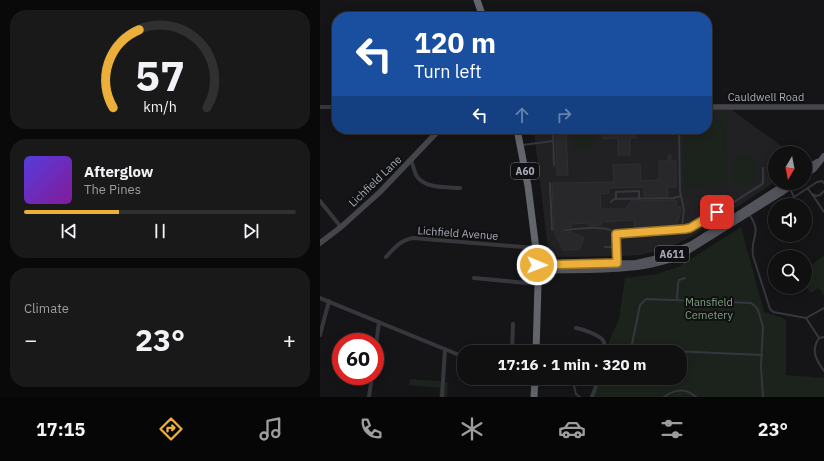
<!DOCTYPE html>
<meta charset="utf-8">
<style>
:root{--surface:#101011;--page:#19191a;--text:#f1f3f6;--muted:#9c9d9f;--line:#303031;--accent:#ebaf3a}
body{margin:0;font-family:"IBM Plex Sans",sans-serif;background:var(--page);color:var(--text);height:100vh;display:flex;flex-direction:column;font-size:15px;white-space:nowrap}
*{box-sizing:border-box;margin:0}
p{font-size:13px;color:var(--muted)}
.icon{flex:none;width:22px;height:22px;fill:none;stroke:currentColor;stroke-width:2;stroke-linecap:round;stroke-linejoin:round}
.map{position:relative;flex:1;overflow:hidden}
.sheet{display:flex;flex-direction:column;gap:10px;padding:10px;background:#090909;width:320px}
.sheet>*{flex:none}
.banner{position:absolute;left:12px;top:12px;width:380px;height:122px;border-radius:16px;box-shadow:0 2px 10px #0003,0 0 0 1px var(--line);background:#1a4fa0;color:#fff;overflow:hidden}
.needle{width:26px;rotate:190deg}
.buttons{position:absolute;left:448px;top:146px;display:grid;gap:8px}
.buttons a{display:grid;place-items:center;width:44px;height:44px;border-radius:50%;background:var(--surface);box-shadow:0 2px 10px #0003,0 0 0 1px var(--line);font-size:20px}
.speed{position:absolute;left:12px;top:333px;display:flex;gap:8px;font-size:20px;font-weight:700;text-align:center}
.speed>*{display:grid;place-content:center;width:52px;height:52px;border-radius:50%;background:var(--surface);box-shadow:0 2px 10px #0003,0 0 0 1px var(--line);line-height:1}
.speed .limit{border:6px solid #d22;background:#fff;color:#111}
.pin{position:absolute;display:grid;place-items:center;width:34px;height:34px;color:#fff;margin:-17px;border-radius:8px;box-shadow:0 2px 6px #0006}
.me{position:absolute;width:44px;margin:-22px;rotate:91deg;stroke-linejoin:round;filter:drop-shadow(0 0 3px #0008)}
.turn{display:flex;align-items:center;gap:14px;height:84px;padding:0 16px;font-size:18px}
.turn .icon{width:52px;height:52px;stroke-width:2.5}
.turn b{display:block;font-size:28px;line-height:34px}
.lanes{display:flex;align-items:center;height:38px;padding:0 16px;background:#0003;justify-content:center;gap:20px;direction:ltr}
.lanes .off{opacity:.35}
.big{font-size:30px;font-weight:800;line-height:1.1}
.sheet .widget{flex:1;display:flex;flex-direction:column;justify-content:center;gap:6px;min-width:0;padding:0 14px;border-radius:16px;background:var(--page)}
.sheet .dial{align-items:center;gap:0}
.dial svg{height:104px;overflow:visible;fill:none;stroke:var(--line);stroke-width:7;stroke-linecap:round;text-anchor:middle}
.dial text{fill:var(--text);stroke:none}
.song{display:flex;align-items:center;gap:12px}
.cover{width:48px;height:48px;border-radius:6px;background:linear-gradient(135deg,hsl(250 70% 55%),hsl(290 70% 35%))}
.played{height:4px;border-radius:2px;background:linear-gradient(90deg,var(--accent) 35%,var(--line) 35%)}
.keys{display:flex;justify-content:space-around;direction:ltr}
.heat{display:flex;justify-content:space-between;align-items:center;font-size:22px;direction:ltr}
.trip{position:absolute;left:137px;top:345px;width:230px;height:40px;border-radius:16px;background:var(--surface);box-shadow:0 2px 10px #0003,0 0 0 1px var(--line);font-weight:800;line-height:40px;text-align:center}
.menu{display:flex;height:64px;justify-content:space-around;align-items:center;background:#060607;color:var(--muted)}
.menu .icon{width:28px;height:28px}
.menu .current{color:var(--accent)}
.menu b{font-size:18px;color:var(--text)}
main{display:flex;flex:1;min-height:0}
.map>svg:first-child{display:block}
.built{fill:#212124}
.green{fill:#1c221c}
.building{fill:#28282b;stroke:#2f2f33}
.lines{fill:none;stroke-linecap:round;stroke-linejoin:round}
.lane{stroke:#36373c;stroke-width:2}
.street{stroke:#36373c;stroke-width:4}
.secondary{stroke:#45464c;stroke-width:5.5}
.primary{stroke:#53545b;stroke-width:6}
.highway{stroke:#63656d;stroke-width:7}
.route-casing{stroke:#997226;stroke-width:10}
.route{stroke:#ebaf3a;stroke-width:7}
.labels{text-anchor:middle;stroke-width:4;stroke-linejoin:round;paint-order:stroke}
.shield{fill:#101012;stroke:#7a7d86;stroke-width:1}
.shield-label{font-size:10px;font-weight:bold;fill:#a8acb7}
.street-label{font-size:11px;fill:#a8acb7;stroke:#101012}
.park-label{font-size:11px;fill:#7fa181;stroke:#101012}
</style>
<main>
<section class="sheet">
<div class="widget dial"><svg viewBox="0 0 100 80">
<path d="M14 69A42 42 0 1 1 86 69"/>
<path d="M14 69A42 42 0 0 1 34 9" stroke="#ebaf3a"/>
<text x="50" y="56" font-size="32" font-weight="700">57</text>
<text x="50" y="72" font-size="11">km/h</text>
</svg></div>
<div class="widget">
<div class="song"><i class="cover"></i><div><b>Afterglow</b><p>The Pines</p></div></div>
<div class="played"></div>
<div class="keys"><svg class="icon" aria-label="previous" viewBox="0 0 24 24"><path d="M18 5L8 12l10 7zM5 5v14"/></svg><svg class="icon" aria-label="pause" viewBox="0 0 24 24"><path d="M8 5v14M16 5v14"/></svg><svg class="icon" aria-label="next" viewBox="0 0 24 24"><path d="M6 5l10 7-10 7zM19 5v14"/></svg></div>
</div>
<div class="widget"><p>Climate</p>
<div class="heat"><a>−</a><b class="big">23°</b><a>+</a></div>
</div>
</section>
<div class="map">
<svg width="504" height="397" viewBox="0 0 504 397">
<rect width="100%" height="100%" fill="#151517"/>
<path class="built" d="M387 110H412L471 153H455V182L371 237 345 249 321 255 303 256 237 257 228 249 214 132 215 129H387Z"/>
<path class="green" d="M405 119 407 186 364 187 363 129H387V120Z
M252 129H275V150H252Z
M414 155H435L436 184 414 185Z
M421 227 444 312C450 314 463 317 466 320V375L504 378V397H274L281 378H360V352H286L288 344 299 319 305 278 337 274 358 267Z
M504 255V296L499 288 491 293 485 285C485 267 491 266 504 255Z
M90 379 120 381 128 383 127 397H119L120 388 89 385Z"/>
<path class="building" d="M236 129H246L248 175H237Z
M283 129H316V138H310V155H298V138L283 139Z
M348 155H351V161H356V187H347L348 196H324V187L288 188 289 193 280 194 281 209H305L311 201 356 200 357 207H360L361 208 359 219H357V227L336 229V228H314V220L281 222V225L269 226V223L251 224V227L243 228V232H251L264 238 259 250H243L234 231 232 183 294 182 293 165 320 164 321 181 339 180V161H348Z"/>
<g class="lines">
<path class="lane" d="M233 129 234 165
M203 145 233 141
M230 183 232 230
M488 189 492 194 496 196 500 195 504 191
M492 194 504 212
M474 197 497 182 502 181 504 183
M296 199V192L319 191V199
M291 202 294 199 353 198 361 196
M469 205 474 197 470 189
M429 214C443 235 430 235 433 256L450 309 453 312 486 318 504 308
M360 229C383 227 419 197 441 185L443 183V168
M245 230C257 229 290 224 296 234L297 263
M296 234 351 231 359 230 362 227 364 210 360 191 359 129
M469 235 470 237
M285 247H296
M357 299 358 283 359 280 365 278
M486 318 499 338
M499 338C490 351 497 361 504 371
M499 338 504 337
M285 348 442 355
M311 349 320 305 326 299 431 303 436 307 438 310 443 327 441 366 443 397
M252 378 256 394 260 397
M344 397C355 389 366 388 376 397"/>
<path class="street" d="M0 107H17
M91 160C93 165 94 170 96 175 104 189 126 187 140 188
M0 201 21 227
M66 257C74 248 81 240 93 238L216 248
M154 278 218 284
M0 298 144 357
M256 328C262 329 281 335 284 342 285 345 284 349 284 352
M0 335 9 301
M192 352 193 324
M55 353 59 322
M195 378 215 382
M49 397 52 376
M122 397 125 349
M272 397 279 378"/>
<path class="secondary" d="M387 107H504
M0 243 21 227 60 192 120 129"/>
<path class="primary" d="M485 170 497 162
M485 175 494 169 504 156
M217 265 316 263 343 257 372 244 467 183
M218 271C263 269 323 274 363 254L461 193 475 183"/>
<path class="highway" d="M157 0 163 17
M197 129 208 186 217 257 218 284 216 352
M214 397 215 378"/>
</g>
<g class="lines">
<defs>
<path id="route" d="M217 265 297 263 296 234 365 229 370 228 397 212"/>
</defs>
<use href="#route" class="route-casing"/>
<use href="#route" class="route"/>
</g>
<g class="labels">
<g class="shield">
<rect x="191" y="163" width="28" height="16" rx="3"/>
<rect x="335" y="246" width="34" height="16" rx="3"/>
</g>
<g class="shield-label">
<text x="205" y="175">A60</text>
<text x="352" y="258">A611</text>
</g>
<g class="street-label">
<text x="446" y="101">Cauldwell Road</text>
<text transform="translate(55 181) rotate(-44)" y="4">Lichfield Lane</text>
<text transform="translate(138 233) rotate(4)" y="4">Lichfield Avenue</text>
</g>
<g class="park-label">
<text x="389" y="306">Mansfield<tspan x="389" dy="13">Cemetery</tspan></text>
</g>
</g>
</svg>
<div class="buttons">
<a><svg class="needle" viewBox="-14 -14 28 28"><path d="M0-13l5 13h-10z" fill="#e53935"/><path d="M0 13l5-13h-10z" fill="#9c9d9f"/></svg></a>
<a><svg class="icon" aria-label="sound" viewBox="0 0 24 24"><path d="M4 9h4l5-4v14l-5-4H4zM17 9q2 3 0 6"/></svg></a>
<a><svg class="icon" aria-label="search" viewBox="0 0 24 24"><circle cx="10" cy="10" r="6"/><path d="M15 15l6 6"/></svg></a>
</div>
<div class="speed"><div class="limit">60</div></div>
<div class="pin" style="left:397px;top:212px;background:#d93025"><svg class="icon" aria-label="arrive" viewBox="0 0 24 24"><path d="M6 21V4h12l-3 4 3 4H6"/></svg></div>
<svg class="me" style="left:217px;top:265px" viewBox="-20 -20 40 40"><circle r="17" fill="#ebaf3a" stroke="#fff" stroke-width="3"/><path d="M0-11L8 9 0 5-8 9z" fill="#fff"/></svg>
<div class="trip">17:16 · 1 min · 320 m</div>
<div class="banner">
<div class="turn"><svg class="icon" aria-label="left" viewBox="0 0 24 24"><path d="M17 20v-9H6M10 6l-5 5 5 5"/></svg><div><b>120 m</b>Turn left</div></div>
<div class="lanes"><svg class="icon" aria-label="left" viewBox="0 0 24 24"><path d="M17 20v-9H6M10 6l-5 5 5 5"/></svg><svg class="icon off" aria-label="ahead" viewBox="0 0 24 24"><path d="M12 20V5M6 11l6-6 6 6"/></svg><svg class="icon off" aria-label="right" viewBox="0 0 24 24"><path d="M7 20v-9h11M14 6l5 5-5 5"/></svg></div>
</div>
</div>
</main>
<nav class="menu">
<b>17:15</b>
<svg class="icon current" aria-label="directions" viewBox="0 0 24 24"><path d="M12 3l9 9-9 9-9-9zM9 14v-3h6M13 9l2 2-2 2"/></svg>
<svg class="icon" aria-label="music" viewBox="0 0 24 24"><path d="M9 18V5l10-2v13"/><circle cx="6" cy="18" r="3"/><circle cx="16" cy="16" r="3"/></svg>
<svg class="icon" aria-label="phone" viewBox="0 0 24 24"><path d="M5 4h4l2 5-3 2q2 4 5 5l2-3 5 2v4C11 20 4 13 5 4z"/></svg>
<svg class="icon" aria-label="climate" viewBox="0 0 24 24"><path d="M12 3v18M4 7l16 10M4 17L20 7"/></svg>
<svg class="icon" aria-label="car" viewBox="0 0 24 24"><path d="M5 17H2v-5l4-1 3-4h7l3 4 3 1v5h-3M9 17h6M6 11h13"/><circle cx="7" cy="17" r="2"/><circle cx="17" cy="17" r="2"/></svg>
<svg class="icon" aria-label="filters" viewBox="0 0 24 24"><path d="M4 7h16M4 17h16"/><circle cx="9" cy="7" r="2"/><circle cx="15" cy="17" r="2"/></svg>
<b>23°</b>
</nav>
